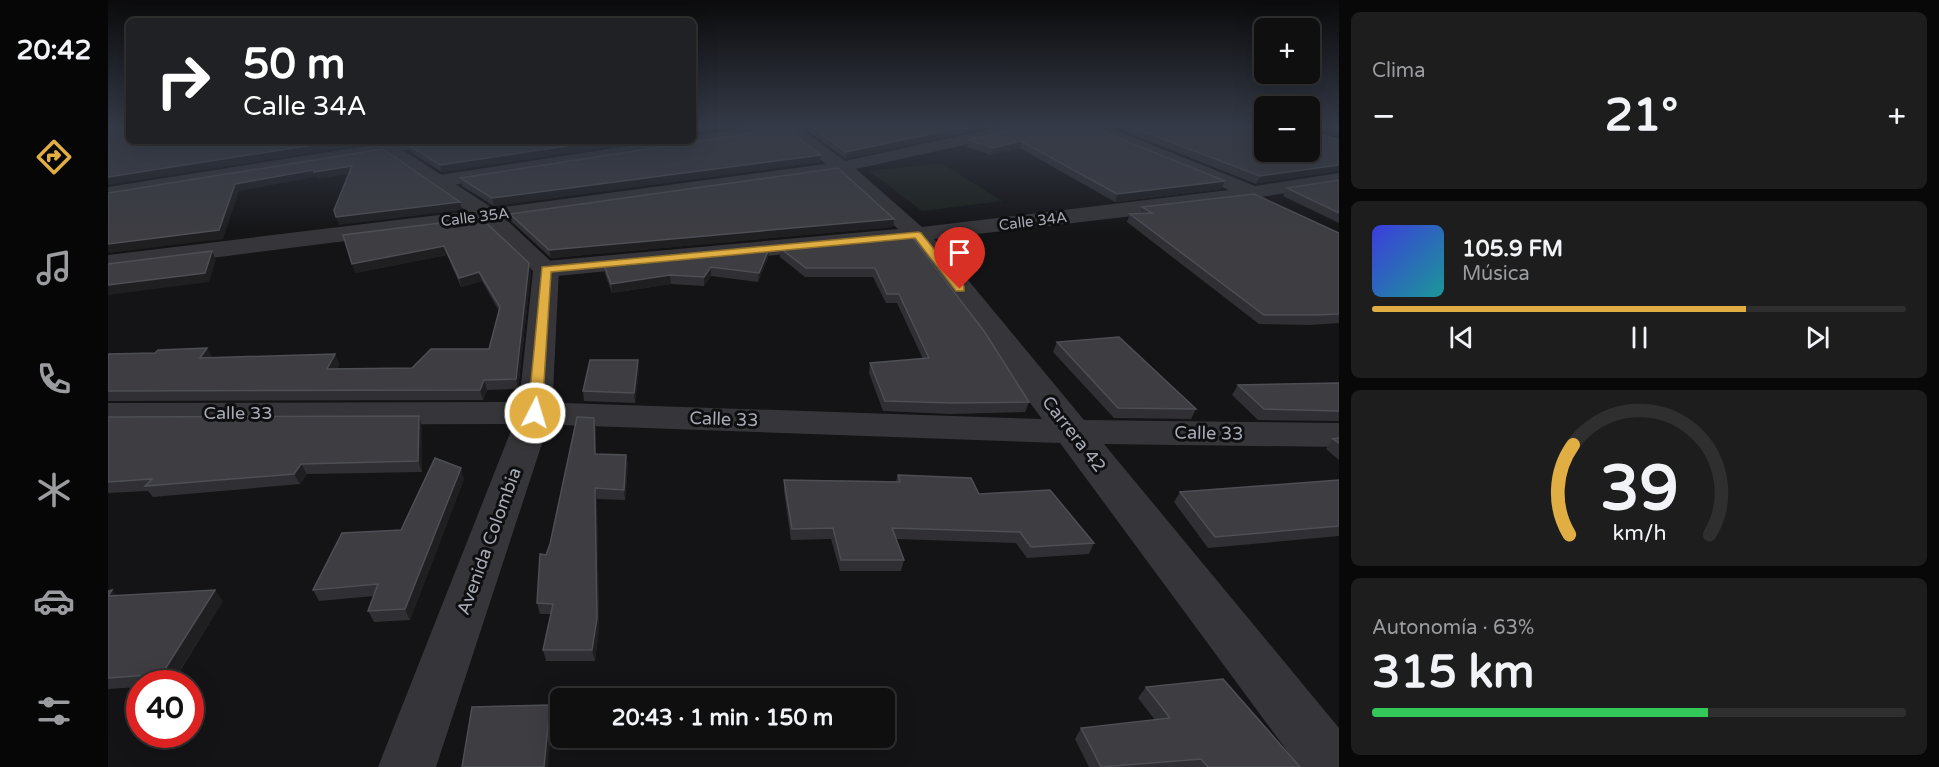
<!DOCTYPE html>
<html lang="es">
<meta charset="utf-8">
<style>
:root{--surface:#0f0f10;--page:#1d1d1e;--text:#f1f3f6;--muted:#9b9c9f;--line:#2f2f30;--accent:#e0ae42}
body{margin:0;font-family:"Varela Round",sans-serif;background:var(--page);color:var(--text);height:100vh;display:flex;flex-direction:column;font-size:22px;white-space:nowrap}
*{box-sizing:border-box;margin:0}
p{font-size:20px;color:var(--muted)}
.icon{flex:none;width:33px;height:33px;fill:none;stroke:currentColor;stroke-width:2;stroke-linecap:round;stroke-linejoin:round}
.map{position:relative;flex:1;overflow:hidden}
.details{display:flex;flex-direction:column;gap:12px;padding:12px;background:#080809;width:600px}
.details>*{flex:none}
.banner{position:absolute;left:18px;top:18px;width:570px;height:126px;border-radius:9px;box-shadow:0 6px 24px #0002,0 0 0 2px var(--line);background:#202124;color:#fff;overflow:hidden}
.fabs{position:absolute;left:1146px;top:18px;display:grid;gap:12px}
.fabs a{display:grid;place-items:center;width:66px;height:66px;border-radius:9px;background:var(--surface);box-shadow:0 6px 24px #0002,0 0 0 2px var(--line);font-size:30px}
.speed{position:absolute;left:18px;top:670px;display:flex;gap:12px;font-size:30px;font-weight:700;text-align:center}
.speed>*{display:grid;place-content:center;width:78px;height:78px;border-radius:50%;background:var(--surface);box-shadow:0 6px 24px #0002,0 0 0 2px var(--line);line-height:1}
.speed .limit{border:9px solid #d22;background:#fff;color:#111}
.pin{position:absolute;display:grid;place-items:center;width:51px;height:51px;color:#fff;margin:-62px -26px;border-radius:50% 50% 50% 0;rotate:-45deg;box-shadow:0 0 6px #0007}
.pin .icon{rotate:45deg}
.me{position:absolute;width:66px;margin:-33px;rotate:5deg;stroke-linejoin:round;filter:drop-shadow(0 0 4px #0008)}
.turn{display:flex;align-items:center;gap:21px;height:126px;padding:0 18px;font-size:27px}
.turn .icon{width:78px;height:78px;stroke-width:2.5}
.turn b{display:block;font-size:42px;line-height:51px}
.big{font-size:45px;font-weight:800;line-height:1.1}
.details .tile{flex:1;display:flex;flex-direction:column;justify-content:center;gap:9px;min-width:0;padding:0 21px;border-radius:9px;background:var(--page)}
.details .dial{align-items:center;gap:0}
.dial svg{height:156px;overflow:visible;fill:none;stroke:var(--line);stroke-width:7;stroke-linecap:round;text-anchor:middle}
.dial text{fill:var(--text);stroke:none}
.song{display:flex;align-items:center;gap:18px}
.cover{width:72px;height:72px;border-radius:9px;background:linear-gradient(135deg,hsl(240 70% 55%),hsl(180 70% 35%))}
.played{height:6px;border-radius:3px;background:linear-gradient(90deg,var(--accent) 70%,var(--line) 70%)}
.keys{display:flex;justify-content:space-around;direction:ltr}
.heat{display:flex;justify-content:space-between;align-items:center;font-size:33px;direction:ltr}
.charge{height:9px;border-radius:4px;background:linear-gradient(90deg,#34c759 63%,var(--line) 0)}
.trip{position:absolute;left:442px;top:688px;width:345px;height:60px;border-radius:9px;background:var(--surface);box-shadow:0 6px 24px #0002,0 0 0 2px var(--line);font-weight:800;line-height:60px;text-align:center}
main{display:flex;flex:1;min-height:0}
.menu{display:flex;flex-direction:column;width:108px;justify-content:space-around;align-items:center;background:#060606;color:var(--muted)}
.menu .icon{width:42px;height:42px}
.menu .active{color:var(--accent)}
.menu b{font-size:27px;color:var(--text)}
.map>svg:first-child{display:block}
.green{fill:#1b201c}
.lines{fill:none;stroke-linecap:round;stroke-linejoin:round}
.minor{fill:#36363a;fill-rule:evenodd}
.tertiary{fill:#36363a;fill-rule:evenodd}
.wall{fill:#303034}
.shaded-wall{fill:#1f1f22}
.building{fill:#3d3d42;stroke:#4d4f54;stroke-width:1.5}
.route{fill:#e0ae42;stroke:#92712b;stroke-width:1.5}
.labels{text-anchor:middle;stroke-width:6;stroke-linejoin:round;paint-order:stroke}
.far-street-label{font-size:15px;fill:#a7abb5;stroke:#0f0f11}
.street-label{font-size:18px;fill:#a7abb5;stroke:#0f0f11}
</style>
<main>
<nav class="menu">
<b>20:42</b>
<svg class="icon active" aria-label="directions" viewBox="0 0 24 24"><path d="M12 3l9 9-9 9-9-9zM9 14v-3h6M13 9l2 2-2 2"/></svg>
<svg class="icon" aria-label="music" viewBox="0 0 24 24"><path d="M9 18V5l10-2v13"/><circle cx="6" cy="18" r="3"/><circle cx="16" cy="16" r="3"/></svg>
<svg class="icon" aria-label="phone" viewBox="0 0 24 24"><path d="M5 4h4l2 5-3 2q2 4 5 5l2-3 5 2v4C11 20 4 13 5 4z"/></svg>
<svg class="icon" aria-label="climate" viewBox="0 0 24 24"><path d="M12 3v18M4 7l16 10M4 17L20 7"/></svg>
<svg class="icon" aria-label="car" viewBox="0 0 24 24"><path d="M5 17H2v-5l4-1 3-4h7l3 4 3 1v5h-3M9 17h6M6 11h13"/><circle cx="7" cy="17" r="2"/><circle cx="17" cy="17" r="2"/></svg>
<svg class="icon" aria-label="filters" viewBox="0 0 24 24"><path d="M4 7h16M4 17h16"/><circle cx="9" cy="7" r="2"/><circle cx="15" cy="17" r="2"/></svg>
</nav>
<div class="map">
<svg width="1231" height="767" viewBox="0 0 1231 767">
<rect width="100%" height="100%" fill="#141416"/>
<path class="green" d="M833 163 894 201 814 211 761 171Z"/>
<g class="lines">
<path class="minor" d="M651 126H690L737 161 897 126H927L925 129 919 131 748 169 814 227 1121 190 977 129 975 126H997L1147 186 1231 173V185L1034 215 826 239 976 420 1231 423V447L996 444 1231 728V767H1191L952 443 427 424 0 425V403L427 402 934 419 803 242 438 277 429 274 425 269 429 264 438 261 790 229 730 173 381 223 0 271V255L381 209 718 164 677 132 332 187 325 185 322 181 325 177 332 175 552 141H585V136Z
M290 141H332L329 145 323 146 0 199V187Z"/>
<path class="tertiary" d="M260 141H281L389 211 451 269 444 413 328 767H270L410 413 425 271 373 221Z"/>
</g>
<path class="wall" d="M693 126H887L738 159Z
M923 126 1113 189 1007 202 912 148 883 155 859 147 861 140Z
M1003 126H1231V133L1204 126 1148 184Z
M537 141 334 172 302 152 300 145Z
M712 162 386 206 354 186 352 178Z
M1231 180V223L1175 196 1179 188Z
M1034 207 1231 233V323L1202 325 1151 324 1019 222 1022 214H1032Z
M402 214 786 219 785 227 443 258 404 222Z
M373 218 423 272 410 389 379 390 375 400 0 401V354L105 358 227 354 231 364 229 369 304 368 381 349 391 311 374 281 353 287 339 255 247 273Z
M803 236 921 402 917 412 843 414 775 411 761 373 762 363 815 359 789 303H778L765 277H697L672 257V248Z
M661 249 660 258 650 282 603 276 596 286 563 284 504 293 497 274 496 265Z
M949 342 1088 409 1083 419 1006 418 945 352Z
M531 370 527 403 476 401 475 391Z
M1231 383V421L1150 420 1124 395 1130 385Z
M0 417 314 427V472L199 474 192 484 45 497 40 491 0 493Z
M488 428V454L518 455 520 466 517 500 489 499 491 628 487 661H438L435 650 443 614H432L429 603 438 555 442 544Z
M1231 438V460L1218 449 1225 439Z
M790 475 871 494 986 543 981 554 919 558 908 543 788 539 796 560 793 571H732L723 539 683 540 676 491V480L788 481Z
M356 479 302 620 266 622 260 611 266 596 211 601 205 590 293 530Z
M1231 480V536L1100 548 1066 502 1072 492Z
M0 591 9 595 115 601 64 684H32V687L0 689Z
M1038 687 1192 767H981L967 739 973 728 1047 720 1030 698Z"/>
<path class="shaded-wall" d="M594 126H638L585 134V127Z
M859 126H887L738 159V152Z
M230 141H259L260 144 0 185V177Z
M492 141H537L334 172 332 165Z
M913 141 912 148 883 155 885 148Z
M713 155 712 162 386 206 384 198Z
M1231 165V171L1148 184 1152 176Z
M244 166 246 173 209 179 206 172Z
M205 170 208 177 131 191 115 239 0 253V244L127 184Z
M1117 181 1113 189 1007 202 1009 194Z
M352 202 354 210 231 225 228 217Z
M786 219 785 227 443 258 441 250Z
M336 246 339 255 247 273 244 264Z
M661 249 660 258 650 282 651 273Z
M104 251 108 260 101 282 0 295V285Z
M421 263 423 272 410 389 408 379Z
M603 267V276L596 286V277Z
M371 272 374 281 353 287 351 278Z
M562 275 563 284 504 293 503 284Z
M99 348 105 358H92Z
M227 354 231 364 224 379 219 369Z
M530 360 531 370 527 403 526 393Z
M376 380 379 390 375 400 372 390Z
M311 416 314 427V472L310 461Z
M486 418 488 428V465L487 454Z
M518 455 520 466 517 500 516 490Z
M193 464 199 474 192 484 186 474Z
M353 468 356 479 302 620 297 609Z
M487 488 489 499 491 628 487 661 484 650Z
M4 590 14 601 0 596Z
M107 590 115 601 63 684 54 674Z
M442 705 445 716 440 767H436Z"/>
<path class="building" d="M0 126H21V141H230L0 177Z
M703 126H859L738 152Z
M923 126H981L1117 181 1009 194 913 141 885 148 861 140Z
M1021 126H1156V152H1202V126H1204L1205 132 1231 140V165L1152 176Z
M677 128 713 155 384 198 352 178Z
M324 141H492L332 165 300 145Z
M275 149 352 202 228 217 226 210 244 166 206 172 205 170 127 184 111 230 0 244V193Z
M730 168 786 219 441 250 402 214Z
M1231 180V213L1179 188Z
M1146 194 1231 233V314L1208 315H1156L1022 214 1044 213 1034 207Z
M373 218 421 263 408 379 376 380 372 390 0 391V354L47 353 50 350 99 348 92 358 227 354 219 369 304 368 323 349H381L392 307 371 272 351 278 336 246 244 264 235 235Z
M803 236 876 331 921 402 845 403 777 401 762 363 821 358 791 294H779L767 268H698L672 248Z
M661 249 651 273 603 267 596 277 562 275 503 284 496 265Z
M104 251 97 273 0 285V264Z
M1011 337 1088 409 1010 408 949 342Z
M482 360H530L526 393 475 391Z
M1231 383V411L1156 409 1130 385Z
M311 416 310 461 193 464 186 474 37 486 44 479 0 482V417Z
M469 417 486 418 487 454 518 455 516 490 487 488 489 618 484 650H435L445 604 429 603 432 554 438 555 442 544Z
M1231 438V443L1225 439Z
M327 458 353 468 297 609 260 611 270 584 205 590 234 533 293 530Z
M790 475 863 478 871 494 942 490 986 543 923 547 912 532 784 528 796 560H733L725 528 684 529 676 480 792 482Z
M1231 480V526L1107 537 1072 492Z
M4 590 0 596 107 590 54 674 0 678V591Z
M1115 679 1192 767H1100L1093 759 993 767 973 728 1062 718 1038 687Z
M442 705 436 767H354L364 707Z"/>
<linearGradient id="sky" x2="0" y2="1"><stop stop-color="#0b0b0c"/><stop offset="0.54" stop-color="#343a47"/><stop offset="1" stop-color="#343a47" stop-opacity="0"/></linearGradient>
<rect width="1231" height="233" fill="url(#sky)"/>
<path class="route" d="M810 232 813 233 856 286V291H848L807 238 443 272 434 413 427 418 420 413 434 267Z"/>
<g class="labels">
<g class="far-street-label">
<text transform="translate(367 217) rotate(-7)" y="5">Calle 35A</text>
<text transform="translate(925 221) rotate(-7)" y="5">Calle 34A</text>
</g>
<g class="street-label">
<text x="130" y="419">Calle 33</text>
<text transform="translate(616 419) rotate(2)" y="6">Calle 33</text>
<text transform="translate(1101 433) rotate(1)" y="6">Calle 33</text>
<text transform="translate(966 434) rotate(52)" y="6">Carrera 42</text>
<text transform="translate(381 541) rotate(-70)" y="6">Avenida Colombia</text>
</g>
</g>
</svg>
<div class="fabs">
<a>+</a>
<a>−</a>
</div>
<div class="speed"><div class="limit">40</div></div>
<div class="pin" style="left:852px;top:289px;background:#d93025"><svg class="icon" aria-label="arrive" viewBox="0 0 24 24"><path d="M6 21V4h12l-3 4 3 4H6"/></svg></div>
<svg class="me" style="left:427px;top:413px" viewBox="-20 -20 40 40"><circle r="17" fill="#e0ae42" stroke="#fff" stroke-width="3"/><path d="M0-11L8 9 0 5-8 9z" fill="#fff"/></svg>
<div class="trip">20:43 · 1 min · 150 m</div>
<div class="banner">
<div class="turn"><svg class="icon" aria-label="right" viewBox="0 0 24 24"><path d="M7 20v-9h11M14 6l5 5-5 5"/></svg><div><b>50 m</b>Calle 34A</div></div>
</div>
</div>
<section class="details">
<div class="tile"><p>Clima</p>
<div class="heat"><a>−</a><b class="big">21°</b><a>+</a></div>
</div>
<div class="tile">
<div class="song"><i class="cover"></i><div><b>105.9 FM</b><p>Música</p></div></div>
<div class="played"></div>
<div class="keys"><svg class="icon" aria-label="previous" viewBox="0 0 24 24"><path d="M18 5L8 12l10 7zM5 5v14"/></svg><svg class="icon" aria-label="pause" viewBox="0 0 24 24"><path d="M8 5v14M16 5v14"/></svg><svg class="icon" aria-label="next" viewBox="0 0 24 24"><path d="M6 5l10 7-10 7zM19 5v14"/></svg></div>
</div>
<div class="tile dial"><svg viewBox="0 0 100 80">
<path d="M14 69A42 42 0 1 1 86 69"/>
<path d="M14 69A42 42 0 0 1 16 23" stroke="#e0ae42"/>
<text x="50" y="56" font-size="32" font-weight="700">39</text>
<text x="50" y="72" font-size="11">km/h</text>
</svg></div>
<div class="tile"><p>Autonomía · 63%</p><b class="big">315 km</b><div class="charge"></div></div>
</section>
</main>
